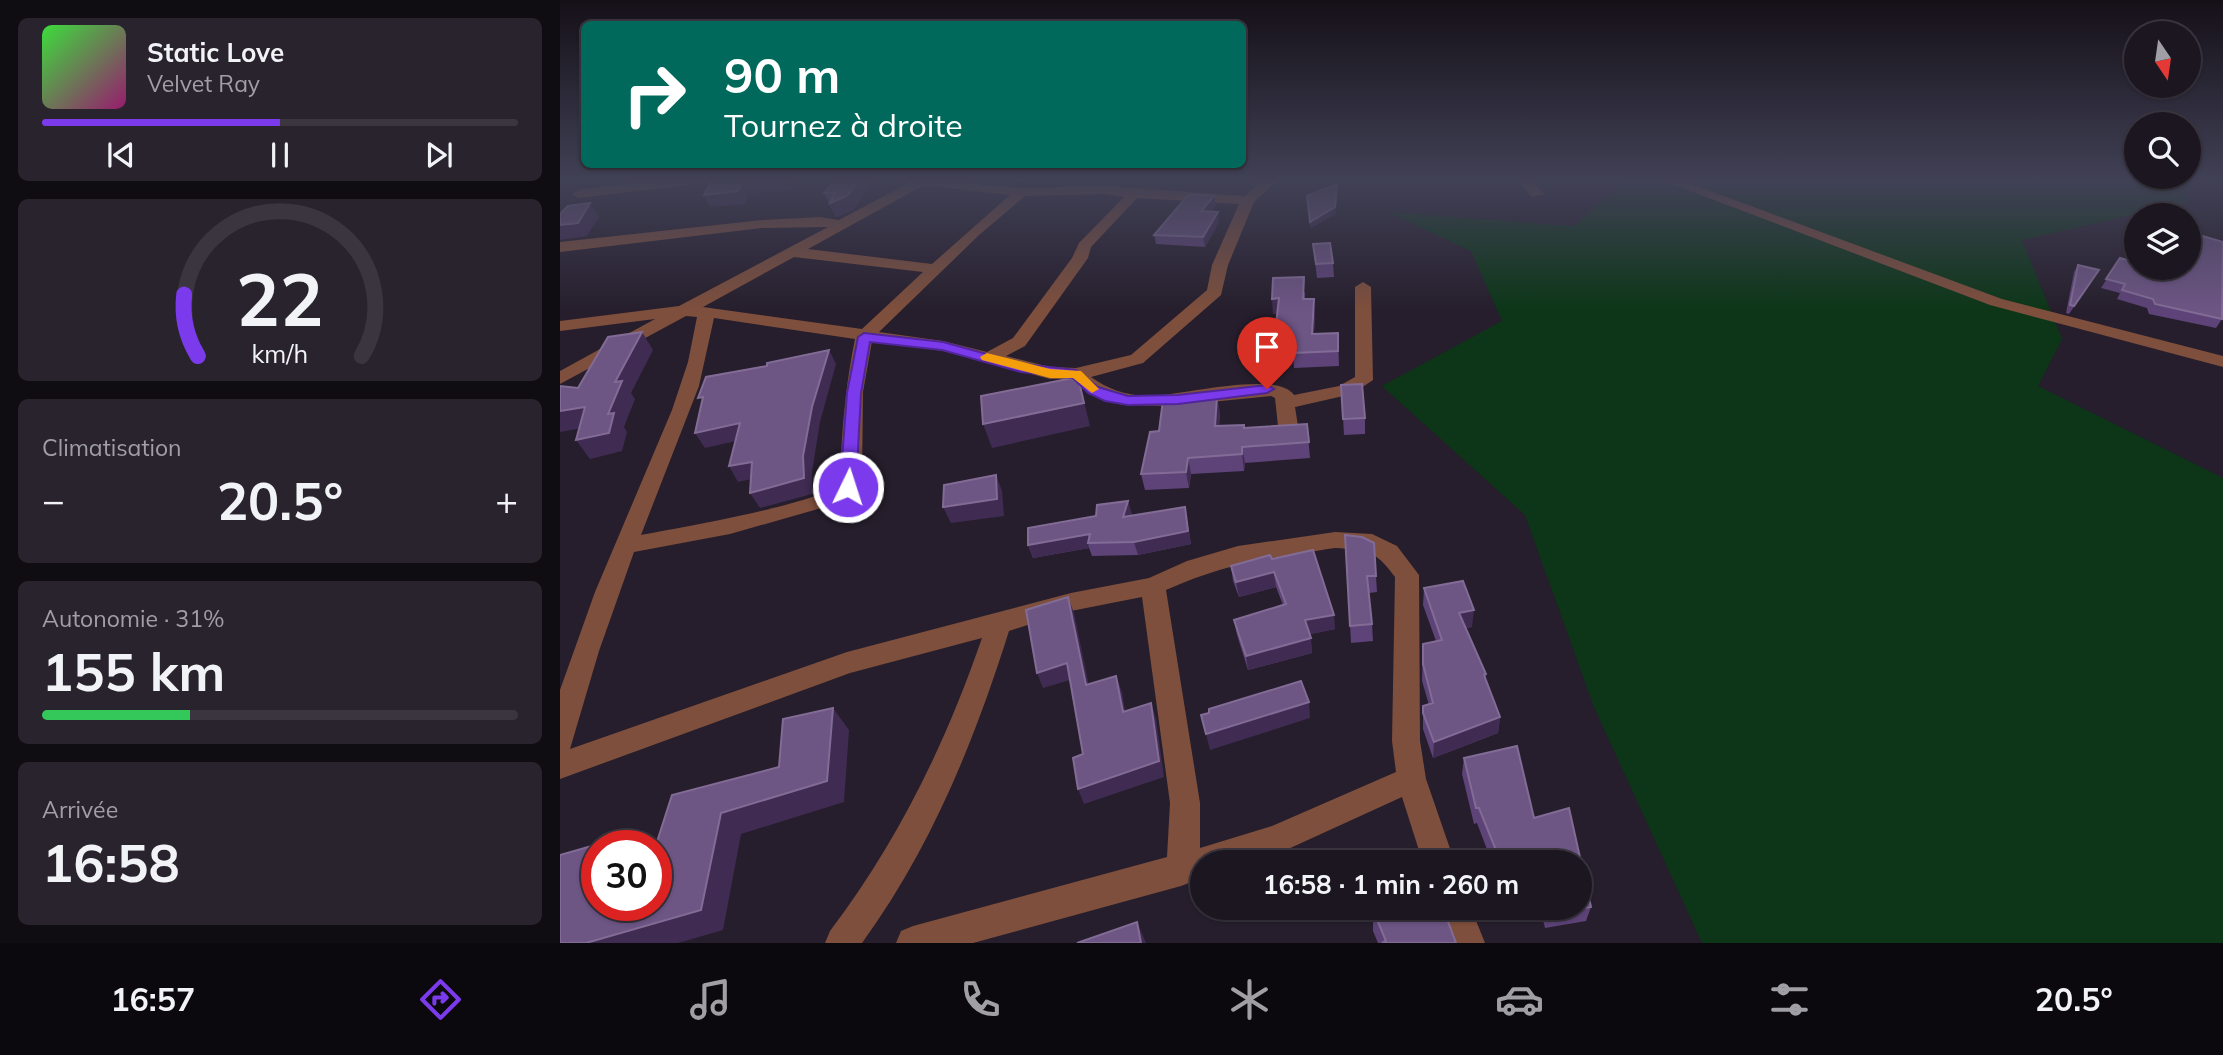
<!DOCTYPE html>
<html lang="fr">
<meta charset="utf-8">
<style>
:root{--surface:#1c1621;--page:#29232e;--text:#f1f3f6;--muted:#a09fa5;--line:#3a353f;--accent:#7c3aed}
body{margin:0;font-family:Mulish,sans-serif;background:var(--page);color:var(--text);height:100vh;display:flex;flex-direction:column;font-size:26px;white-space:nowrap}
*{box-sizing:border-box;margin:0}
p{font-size:23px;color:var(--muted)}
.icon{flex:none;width:38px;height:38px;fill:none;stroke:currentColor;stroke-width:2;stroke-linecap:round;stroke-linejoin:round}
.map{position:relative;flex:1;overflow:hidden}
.drawer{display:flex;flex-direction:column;gap:18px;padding:18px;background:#0f0c12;width:560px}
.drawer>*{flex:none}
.hud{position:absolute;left:21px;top:21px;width:665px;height:147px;border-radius:10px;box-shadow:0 2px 5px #0004,0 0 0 2px var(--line);background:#00695c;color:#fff;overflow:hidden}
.needle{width:46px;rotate:167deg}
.fabs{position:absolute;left:1564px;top:21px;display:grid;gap:14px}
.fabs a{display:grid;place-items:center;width:77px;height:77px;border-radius:50%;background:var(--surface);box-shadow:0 2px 5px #0004,0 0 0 2px var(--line);font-size:35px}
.speed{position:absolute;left:21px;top:830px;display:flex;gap:14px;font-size:35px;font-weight:700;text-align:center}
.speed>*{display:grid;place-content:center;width:91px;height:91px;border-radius:50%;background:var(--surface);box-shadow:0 2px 5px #0004,0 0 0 2px var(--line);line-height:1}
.speed .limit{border:10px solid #d22;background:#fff;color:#111}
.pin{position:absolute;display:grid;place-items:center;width:60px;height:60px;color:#fff;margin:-72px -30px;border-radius:50% 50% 50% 0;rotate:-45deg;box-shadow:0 0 7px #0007}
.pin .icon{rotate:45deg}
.me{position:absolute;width:77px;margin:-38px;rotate:4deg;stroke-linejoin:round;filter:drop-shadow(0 0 5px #0008)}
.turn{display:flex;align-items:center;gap:24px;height:147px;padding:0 28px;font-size:32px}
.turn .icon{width:91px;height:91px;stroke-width:2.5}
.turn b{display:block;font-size:49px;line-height:60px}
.big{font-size:52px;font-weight:700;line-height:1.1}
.drawer .tile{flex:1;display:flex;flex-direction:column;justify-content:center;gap:10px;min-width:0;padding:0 24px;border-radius:10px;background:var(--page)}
.drawer .dial{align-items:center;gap:0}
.dial svg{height:182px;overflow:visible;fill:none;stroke:var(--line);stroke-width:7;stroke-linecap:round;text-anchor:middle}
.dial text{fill:var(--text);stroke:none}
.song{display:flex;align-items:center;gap:21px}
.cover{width:84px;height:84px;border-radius:10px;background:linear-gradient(135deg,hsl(120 70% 55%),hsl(320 70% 35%))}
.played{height:7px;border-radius:4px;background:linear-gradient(90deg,var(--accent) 50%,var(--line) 50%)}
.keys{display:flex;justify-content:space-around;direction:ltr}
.heat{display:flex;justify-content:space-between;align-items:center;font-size:38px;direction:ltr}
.charge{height:10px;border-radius:5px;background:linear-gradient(90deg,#34c759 31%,var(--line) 0)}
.trip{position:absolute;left:630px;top:850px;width:402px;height:70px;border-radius:35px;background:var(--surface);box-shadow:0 2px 5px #0004,0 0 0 2px var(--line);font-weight:700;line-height:70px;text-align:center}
.tab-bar{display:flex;height:112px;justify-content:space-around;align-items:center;background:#0b090d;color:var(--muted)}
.tab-bar .icon{width:49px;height:49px}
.tab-bar .on{color:var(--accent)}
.tab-bar b{font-size:32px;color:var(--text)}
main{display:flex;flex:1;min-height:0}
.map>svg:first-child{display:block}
.green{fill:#0c3617}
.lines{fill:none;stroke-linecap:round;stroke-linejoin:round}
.minor{fill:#7e4f3c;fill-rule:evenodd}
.wall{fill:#5d4377}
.shaded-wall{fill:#402c53}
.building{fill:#6d5584;stroke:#826c96;stroke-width:2}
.route{fill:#7c3aed;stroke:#51269a;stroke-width:2}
.slow{fill:#f59e0b}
</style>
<main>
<section class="drawer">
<div class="tile">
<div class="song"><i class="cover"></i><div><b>Static Love</b><p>Velvet Ray</p></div></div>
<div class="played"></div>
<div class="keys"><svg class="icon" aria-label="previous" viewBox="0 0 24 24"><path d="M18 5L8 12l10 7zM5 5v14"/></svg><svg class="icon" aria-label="pause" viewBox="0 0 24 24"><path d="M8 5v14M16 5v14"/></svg><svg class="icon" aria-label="next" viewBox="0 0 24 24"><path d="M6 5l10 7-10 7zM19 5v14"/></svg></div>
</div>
<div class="tile dial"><svg viewBox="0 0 100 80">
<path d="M14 69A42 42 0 1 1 86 69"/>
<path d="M14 69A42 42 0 0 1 8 42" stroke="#7c3aed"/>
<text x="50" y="56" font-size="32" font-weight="700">22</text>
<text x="50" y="72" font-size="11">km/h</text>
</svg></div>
<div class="tile"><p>Climatisation</p>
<div class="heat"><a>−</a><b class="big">20.5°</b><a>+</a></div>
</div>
<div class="tile"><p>Autonomie · 31%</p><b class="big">155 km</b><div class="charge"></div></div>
<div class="tile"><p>Arrivée</p><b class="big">16:58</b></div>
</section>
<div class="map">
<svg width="1663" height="943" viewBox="0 0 1663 943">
<rect width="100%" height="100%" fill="#261e2c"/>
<path class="green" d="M1066 179H1623L1629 202 1462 240 1502 339 1478 386 1663 478V943H1142L1034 707 965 515 822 386 942 321 911 251 827 212 1014 226Z"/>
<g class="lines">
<path class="minor" d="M109 179H150L144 183 19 198 12 194 19 190Z
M356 179 462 188 545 186 685 196 705 179H719L694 202 668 265 661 295 583 363 531 377C548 389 565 395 586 396 617 397 716 369 734 395L779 386 795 377V287L803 282 811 287 813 380 792 394 735 407 738 426 728 432 718 426 715 398 711 396 611 406 562 405 531 394 511 379H490L383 351 312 341 303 392 302 478 296 492 286 501 170 534 74 552 39 651 10 749 287 652 511 593 589 578 627 561 678 546 775 532 812 534 837 546 859 575 860 741 866 779 895 863H863L842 797 715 855 691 863H642V878L621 886 413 943H336L341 931 353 926 607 857 610 803 582 597 511 611 449 631C414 742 371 848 302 943H265L270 931C338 841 385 745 422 638L290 673 0 779V690L35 592 112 410 128 362 137 317 126 316 0 384V371L95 319 0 331V321L119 306 268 227 202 228 0 252V242L202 220 260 217 279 220ZM364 185 450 195 372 264 248 249ZM545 194 564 197 519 243 512 258 453 338 427 352 383 341 319 332 419 235 465 196ZM577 198 679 204 652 265 647 290 571 355 516 368 490 367 446 356 465 346 528 258 531 247ZM234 257 363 272 302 329 143 307ZM154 318 295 339C287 378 283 416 281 456 281 464 283 476 279 483 266 503 112 529 81 535L139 386ZM775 548C808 550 815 550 835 577L832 741 836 772 712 826 640 848V803L606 590C666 563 710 558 775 548Z
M956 179H970L984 194 972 197Z
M1099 179H1118L1442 299 1663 356V367L1430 305Z
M879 908H911L925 943H891Z"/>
</g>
<path class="wall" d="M277 179 293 210 276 217 264 193Z
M656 205 650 212 659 222 645 247 596 244 594 235Z
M753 244 773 263 774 277 757 278Z
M1560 258 1574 262 1662 319 1656 328 1589 314 1587 308 1557 299 1560 293 1541 288Z
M1518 265 1539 270 1509 314 1506 313 1514 272Z
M745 292V299L755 314 754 334 778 333 779 366 734 368 733 356 716 357 714 342 718 313 713 314Z
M781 385 805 418V434L784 435Z
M660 412 659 426 684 428 747 424 750 458 685 463 684 471 631 474 629 488 585 490 581 474 599 431Z
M568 501 571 516 625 507 631 544 578 555 532 556 529 548 473 558 468 545Z
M785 535 816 576 817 592 809 593 812 624 813 641 791 643Z
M712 559 775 629 750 634 752 653 688 670 677 635 674 620 723 605 716 587 679 597 673 581 671 566Z
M864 588 912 627 906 628 926 674V680L940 717 938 733 873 758 863 729V706L869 705 862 681 863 644 876 641 863 605Z
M957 746 974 818 1009 808 1031 907 1026 921 985 928 980 908H1020V863H910V858L928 852 917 823 914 824 902 774 904 758Z
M813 910 859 912 896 943H818L813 931Z"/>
<path class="shaded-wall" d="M211 179H236L232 190 188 194 185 204 150 207 144 195 182 182Z
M300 179H314L293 210 276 217 270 203Z
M777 184 776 214 750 229V222Z
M654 196 656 205 642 221 641 211Z
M30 203 39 217 27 236 0 240V225Z
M658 212 659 222 645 247 643 237Z
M719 298 721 313 713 314 712 299Z
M754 299 755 314 753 349 752 334Z
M82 332 93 350 71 393 75 399 64 427 67 432 62 451 30 459 16 440 48 414 55 382Z
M269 350 276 364 260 422 252 472V494L200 508 190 493 243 456 252 407Z
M518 377 530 426 432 448 423 424Z
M657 397 660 412 658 442 655 426Z
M25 407 39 425 0 432V411Z
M180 423 189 438 145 448 135 433Z
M682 447 685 463 684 471 682 454Z
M628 458 631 474 629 488 626 472Z
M192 462 201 477 178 482 169 466Z
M436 475 442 491 444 516 391 523 383 507Z
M568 501 572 514 567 530 563 517Z
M625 507 631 544 578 555 574 542Z
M530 534 528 543 529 548 473 558 468 545Z
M714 572 716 587 679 597 676 582Z
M508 597 514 613 532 701 526 685Z
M914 610 912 627 897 629 899 613Z
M774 615 775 629 747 635 745 620Z
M751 638 752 653 688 670 686 656Z
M507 663 513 679 483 688 477 673Z
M556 676 562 692 568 728 563 712Z
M749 702 750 718 650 750 646 734Z
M591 703 596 719 604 777 524 804 518 789Z
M273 708 289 730 284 802 181 834 163 930 118 943H26L161 813 267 781Z
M940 717 938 733 873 758 874 742Z
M56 839 63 845H54Z
M577 922 586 943H581Z"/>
<path class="building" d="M152 179H211L182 182 178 191 144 195Z
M277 179H300L287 196 270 203 275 193H264Z
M777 184 775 207 750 222 747 196Z
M629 194 654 196 641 211 658 212 643 237 594 235Z
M30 203 18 223 0 225V214L8 206Z
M1629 232 1663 242 1662 319 1595 304 1593 299 1562 290 1565 284 1546 279 1560 258 1574 262 1577 259V268H1629Z
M770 243 773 263 756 264 753 244Z
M1518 265 1539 270 1514 306 1510 305Z
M744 277 743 299H754L752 334 778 333V351L733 353V340L714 342 719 298 712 299 713 278Z
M82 332 55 382 62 381 48 414 54 413 49 433 16 440 25 407 0 411V386L18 388 48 337Z
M269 350 252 407 243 456 244 478 190 493 192 462 169 466 180 423 135 433 143 397 138 398 146 377 207 366V363Z
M518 377 524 403 423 424 421 396Z
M802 384 805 418 783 419 781 385Z
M657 397 655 426 684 425V428L747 424 749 442 682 447V454L628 458 626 472 581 474 590 432 599 431 603 400Z
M436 475 437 499 383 507 384 485Z
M568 501 563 517 625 507 628 531 574 542 528 543 530 534 468 545V528L536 516 537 505Z
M785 535 802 537 814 543 816 576H807L812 624 790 626Z
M753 550 774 615 745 620 751 638 686 656 674 620 726 604 714 572 676 582 671 566 710 555 712 559Z
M903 581 914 610 899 613 926 674 924 675 940 717 874 742 863 713V706L873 703 863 664V644L882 640 864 588Z
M508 597 526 685 556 676 563 712 591 703 599 761 518 789 513 758 523 754 507 663 477 673 466 610Z
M741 681 749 702 646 734 641 715 649 713V709Z
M273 708 267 781 161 813 141 910 26 943H0V855L56 839 54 845H37V905H96V845L112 795 219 767 223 719Z
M957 746 974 818 1009 808 1031 907 989 913 987 908H1020V863H912L910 858 936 850 919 808H916L904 758Z
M817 908H857L859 912 870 908H883L896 943H822L826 941 813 910Z
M577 922 581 943H517Z"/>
<linearGradient id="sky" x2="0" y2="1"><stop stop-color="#151018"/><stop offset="0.58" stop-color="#414156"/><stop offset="1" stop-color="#414156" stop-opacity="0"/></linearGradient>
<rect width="1663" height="311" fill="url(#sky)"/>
<path class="route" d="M304 333 383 342 463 364 516 370 538 387 568 396 618 395 707 385 714 389 707 393 618 404 568 405 545 401 528 393 513 378 461 372 382 350 310 342 301 393 296 487 288 492 280 487 287 393 298 337Z"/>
<path class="slow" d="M427 353 490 369 521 371 539 389 532 393 513 378H490L422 360 420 357Z"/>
</svg>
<div class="fabs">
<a><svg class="needle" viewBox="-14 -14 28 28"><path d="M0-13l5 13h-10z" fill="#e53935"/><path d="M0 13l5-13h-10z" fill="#a09fa5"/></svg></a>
<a><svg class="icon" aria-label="search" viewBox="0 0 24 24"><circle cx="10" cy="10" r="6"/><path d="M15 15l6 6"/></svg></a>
<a><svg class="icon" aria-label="layers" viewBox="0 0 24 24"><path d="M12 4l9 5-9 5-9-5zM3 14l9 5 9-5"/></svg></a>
</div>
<div class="speed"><div class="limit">30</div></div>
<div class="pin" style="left:707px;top:389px;background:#d93025"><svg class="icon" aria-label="arrive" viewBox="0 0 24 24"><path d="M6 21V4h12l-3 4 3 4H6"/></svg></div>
<svg class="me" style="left:288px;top:487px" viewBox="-20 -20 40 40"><circle r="17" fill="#7c3aed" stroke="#fff" stroke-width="3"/><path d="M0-11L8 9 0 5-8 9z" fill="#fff"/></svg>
<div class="trip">16:58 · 1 min · 260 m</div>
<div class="hud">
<div class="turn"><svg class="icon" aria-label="right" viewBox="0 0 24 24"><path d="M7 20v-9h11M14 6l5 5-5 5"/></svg><div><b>90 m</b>Tournez à droite</div></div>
</div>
</div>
</main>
<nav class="tab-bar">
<b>16:57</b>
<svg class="icon on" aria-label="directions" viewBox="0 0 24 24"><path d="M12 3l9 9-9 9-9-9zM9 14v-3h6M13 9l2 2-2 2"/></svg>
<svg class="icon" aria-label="music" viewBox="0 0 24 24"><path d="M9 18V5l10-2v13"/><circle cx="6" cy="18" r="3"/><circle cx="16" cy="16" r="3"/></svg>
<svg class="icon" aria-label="phone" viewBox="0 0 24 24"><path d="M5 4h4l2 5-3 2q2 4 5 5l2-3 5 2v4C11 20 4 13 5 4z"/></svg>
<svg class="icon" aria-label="climate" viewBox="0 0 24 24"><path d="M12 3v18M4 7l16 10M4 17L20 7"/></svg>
<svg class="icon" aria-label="car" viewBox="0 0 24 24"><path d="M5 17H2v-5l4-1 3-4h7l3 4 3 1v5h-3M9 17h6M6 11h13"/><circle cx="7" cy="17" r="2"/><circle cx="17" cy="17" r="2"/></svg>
<svg class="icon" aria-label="filters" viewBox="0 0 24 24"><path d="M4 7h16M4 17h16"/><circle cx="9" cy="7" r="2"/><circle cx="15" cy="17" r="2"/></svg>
<b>20.5°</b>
</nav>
